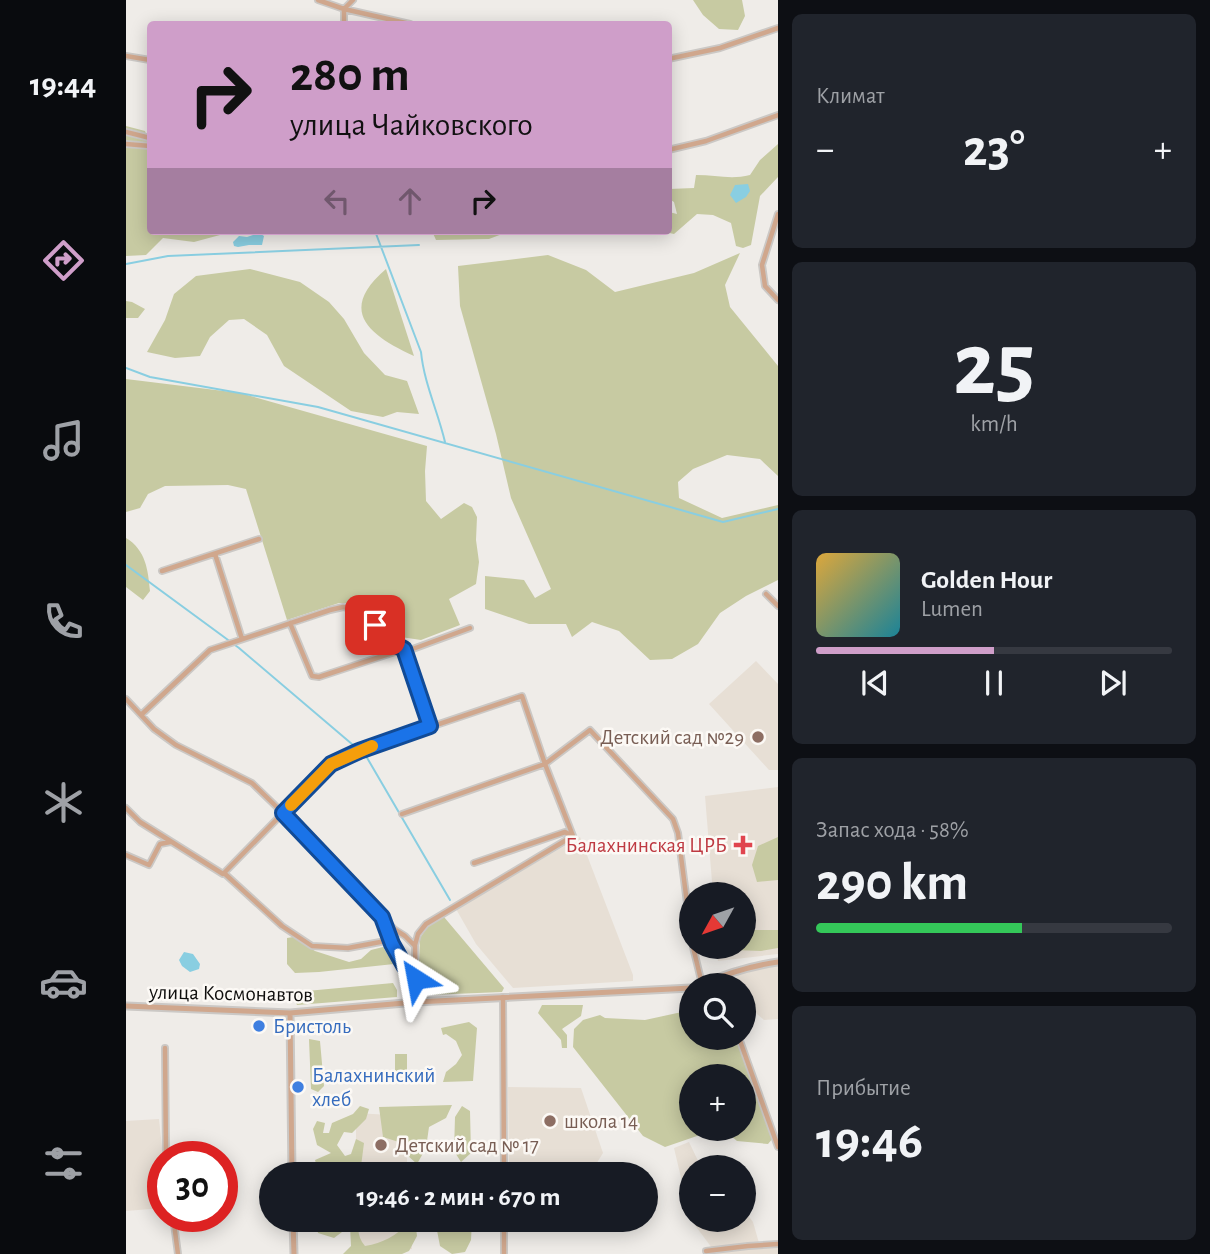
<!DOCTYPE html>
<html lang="ru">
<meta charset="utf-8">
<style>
:root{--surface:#171b24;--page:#20242c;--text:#f1f3f6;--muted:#9ea1a6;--line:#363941;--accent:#cf9ec9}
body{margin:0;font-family:"Alegreya Sans",sans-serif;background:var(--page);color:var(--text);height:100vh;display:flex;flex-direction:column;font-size:26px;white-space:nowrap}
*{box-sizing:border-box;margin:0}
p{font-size:23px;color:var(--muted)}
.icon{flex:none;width:38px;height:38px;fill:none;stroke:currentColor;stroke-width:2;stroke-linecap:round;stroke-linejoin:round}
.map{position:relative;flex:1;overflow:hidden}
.side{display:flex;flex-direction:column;gap:14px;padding:14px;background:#0d0f14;width:432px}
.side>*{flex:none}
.banner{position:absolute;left:21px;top:21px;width:525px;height:214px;border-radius:7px;box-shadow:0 4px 18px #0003;background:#cf9ec9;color:#111;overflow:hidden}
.needle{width:46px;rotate:230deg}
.buttons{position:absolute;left:553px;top:882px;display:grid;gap:14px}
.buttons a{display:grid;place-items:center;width:77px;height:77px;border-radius:50%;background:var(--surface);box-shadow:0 4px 18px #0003;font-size:35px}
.speed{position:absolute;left:21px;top:1141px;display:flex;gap:14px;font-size:35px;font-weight:700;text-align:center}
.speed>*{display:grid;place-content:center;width:91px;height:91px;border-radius:50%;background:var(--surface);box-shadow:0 4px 18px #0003;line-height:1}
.speed .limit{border:10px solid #d22;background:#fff;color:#111}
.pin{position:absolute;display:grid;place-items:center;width:60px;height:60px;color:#fff;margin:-30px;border-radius:14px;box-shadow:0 4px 10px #0006}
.me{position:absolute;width:77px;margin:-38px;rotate:326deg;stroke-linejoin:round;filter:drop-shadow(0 0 5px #0008)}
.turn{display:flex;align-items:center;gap:24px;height:147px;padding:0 28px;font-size:32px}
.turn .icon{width:91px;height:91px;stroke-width:2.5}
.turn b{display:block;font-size:49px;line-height:60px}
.lanes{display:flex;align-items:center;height:66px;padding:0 28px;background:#0003;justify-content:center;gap:35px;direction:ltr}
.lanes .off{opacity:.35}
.big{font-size:52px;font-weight:700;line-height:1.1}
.side .tile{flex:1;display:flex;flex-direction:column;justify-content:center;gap:10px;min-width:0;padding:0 24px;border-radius:10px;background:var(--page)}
.side .dial{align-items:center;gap:0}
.dial b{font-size:91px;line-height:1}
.song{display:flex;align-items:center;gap:21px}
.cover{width:84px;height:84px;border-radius:10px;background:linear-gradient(135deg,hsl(40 70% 55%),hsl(190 70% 35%))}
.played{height:7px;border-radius:4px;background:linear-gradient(90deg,var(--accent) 50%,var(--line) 50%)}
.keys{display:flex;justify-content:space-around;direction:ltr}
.heat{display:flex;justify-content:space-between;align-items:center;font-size:38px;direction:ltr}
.charge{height:10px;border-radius:5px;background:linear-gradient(90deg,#34c759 58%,var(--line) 0)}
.trip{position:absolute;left:133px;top:1162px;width:399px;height:70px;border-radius:35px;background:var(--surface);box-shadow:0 4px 18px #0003;font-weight:700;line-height:70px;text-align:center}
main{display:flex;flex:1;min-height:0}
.tab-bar{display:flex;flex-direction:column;width:126px;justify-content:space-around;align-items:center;background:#090b0e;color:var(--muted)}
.tab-bar .icon{width:49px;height:49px}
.tab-bar .current{color:var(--accent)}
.tab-bar b{font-size:32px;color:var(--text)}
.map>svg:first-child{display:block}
.built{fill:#e7dfd5}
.green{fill:#c7caa2}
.water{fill:#89cee1}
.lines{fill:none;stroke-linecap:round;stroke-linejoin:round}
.stream{stroke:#89cee1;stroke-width:2}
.minor-casing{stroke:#cbc8c5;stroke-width:8}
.tertiary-casing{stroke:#cbc8c5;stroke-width:9}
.minor{stroke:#d0a78d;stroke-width:4.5}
.tertiary{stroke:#d0a78d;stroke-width:5}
.route-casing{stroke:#114b97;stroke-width:18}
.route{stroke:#1a73e8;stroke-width:12}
.slow{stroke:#f59e0b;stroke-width:12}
.education-dot{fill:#8d6e63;stroke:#fcf9f5;stroke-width:2.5}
.health-dot{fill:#e0444e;stroke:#fcf9f5;stroke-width:2.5}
.shop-dot{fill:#3f7fe0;stroke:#fcf9f5;stroke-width:2.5}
.labels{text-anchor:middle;stroke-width:5;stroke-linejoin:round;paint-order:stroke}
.education-label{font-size:21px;fill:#785e54;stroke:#fcf9f5;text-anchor:start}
.health-label{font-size:21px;fill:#be3a42;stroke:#fcf9f5;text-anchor:end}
.street-label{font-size:21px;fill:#0f0e0d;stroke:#fcf9f5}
.shop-label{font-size:21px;fill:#366cbe;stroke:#fcf9f5;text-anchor:start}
</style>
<main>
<nav class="tab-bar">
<b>19:44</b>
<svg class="icon current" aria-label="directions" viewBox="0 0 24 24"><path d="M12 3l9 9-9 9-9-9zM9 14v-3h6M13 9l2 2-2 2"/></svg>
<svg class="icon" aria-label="music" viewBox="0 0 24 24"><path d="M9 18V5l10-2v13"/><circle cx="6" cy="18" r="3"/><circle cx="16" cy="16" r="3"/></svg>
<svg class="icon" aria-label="phone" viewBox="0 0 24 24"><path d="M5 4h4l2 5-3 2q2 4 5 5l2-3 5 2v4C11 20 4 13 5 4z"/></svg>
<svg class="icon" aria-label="climate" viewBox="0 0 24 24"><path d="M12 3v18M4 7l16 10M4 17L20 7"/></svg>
<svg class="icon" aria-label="car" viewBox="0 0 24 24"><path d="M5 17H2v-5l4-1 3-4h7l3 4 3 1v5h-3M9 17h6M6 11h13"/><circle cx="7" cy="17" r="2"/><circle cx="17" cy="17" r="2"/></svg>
<svg class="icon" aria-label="filters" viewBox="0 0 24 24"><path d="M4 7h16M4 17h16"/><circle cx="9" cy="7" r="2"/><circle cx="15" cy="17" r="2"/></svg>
</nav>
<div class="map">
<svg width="652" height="1254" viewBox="0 0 652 1254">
<rect width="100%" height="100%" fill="#efece8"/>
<path class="built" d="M630 661 652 684V770H643L583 704Z
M652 787V954L592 961 591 947H618V894H587L579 796Z
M454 837 507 975V981L387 988 350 944 330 909Z
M652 966V1019L638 1020 618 1003V985H611L610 977 615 972Z
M382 1087 455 1088 477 1153 464 1174H383Z
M230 1113 281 1116V1174H230Z
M33 1119 37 1157V1208L0 1211V1121Z
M563 1142 575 1167H565V1220L548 1148Z
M618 1210 627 1222 633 1243 586 1248 565 1220H618Z
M230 1220H283L286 1249 233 1254Z
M652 1247V1254H587L611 1249Z"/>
<path class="green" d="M567 0H616L619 16 612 30 593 29 577 15Z
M0 126 19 131 23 143 24 144V231H101L94 235 68 242 37 238 20 255 0 256Z
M652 144V177L634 196 625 245 617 248 610 246 605 223 587 215 571 214 548 234 534 231H542L543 212 551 214 548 202 543 199V189L568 188 570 175C590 175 605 180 624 175L634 160Z
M306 231H384L363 239 310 240Z
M614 253 599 285 604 307 652 366V476L634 459 601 455 567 469 552 482 553 498 596 518 652 505V580L620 596 594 613 572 644 546 659 524 660 493 631 466 622 446 637 440 624H403L359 609V576L398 580 409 598 425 589 385 498 370 434 334 306 332 266 422 255 460 270 489 292 568 273Z
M124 269 174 282 203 302 218 319 238 353 259 375 281 381 293 414 271 412 257 417 225 411 158 366 141 335 118 319 103 320 84 337 74 356 49 358 21 352 39 320 48 294 70 276Z
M260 269 288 356C243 335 211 311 260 269Z
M0 301 6 302 19 309 12 318H0Z
M0 379 114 393 301 446 299 471 300 501 315 519 338 503 346 507 351 517 350 540 353 562 350 584 323 599 334 625 295 640 268 636 232 603H213L161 620 120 489 102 485 39 486 22 494 14 508 0 512Z
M0 538C20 550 22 570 24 591L17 600 0 587Z
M652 837V880L631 882 626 865 632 846Z
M318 917 378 988 376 992 302 995 292 986 294 938 302 926Z
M619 930H652V948L635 951 607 950V947H618V931Z
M167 937 189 951 223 962 235 959 245 950 257 947 268 964 193 972 169 973 161 964V938Z
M267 983 271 990V997L171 1005 167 995 170 992Z
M416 1005H457L455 1016 436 1029 441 1035V1048H436L435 1040 412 1013Z
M565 1010V1038H611L647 1138 642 1144 611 1141 597 1129H618V1076H565V1129H579L571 1136 539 1147 517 1136 447 1047 448 1029 457 1020 474 1015 479 1018 519 1020Z
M343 1022 351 1028 347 1081 317 1082 320 1072 330 1064 336 1055 330 1041 320 1034 317 1035 315 1028Z
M183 1039 194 1041 198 1086 192 1092 185 1089Z
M269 1054H281V1075H269Z
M326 1105 320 1118 303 1127 300 1148 291 1164 281 1155 279 1144 257 1137 253 1107Z
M234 1106 243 1109 240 1119 226 1133 218 1132 211 1145 219 1156 225 1154 230 1139 238 1143 234 1174H212L208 1172 191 1167 189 1160 205 1153 191 1145 187 1129 191 1121 199 1123 197 1133H203L206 1123 227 1114Z
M336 1106 344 1111 345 1153 335 1162 328 1151 329 1117Z
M189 1220H234C231 1229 232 1238 239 1246 257 1243 270 1236 282 1223V1220H289L291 1236 283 1251 276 1254H217L225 1246 224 1226 208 1238 192 1233Z
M309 1220H346L345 1240 339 1252 326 1254 314 1246Z"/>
<path class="water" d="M622 184 624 191 620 197 610 203 604 195 609 185Z
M133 233 138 236 136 245H123L112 247 108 246 107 242 113 236 121 237Z
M58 952 67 954 74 964 73 969 64 972 56 966 53 960Z"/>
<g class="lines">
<path class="stream" d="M249 231 295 352C298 383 312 412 319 442
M0 264 42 256 293 245
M0 368 24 377 192 407 597 522 652 509
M0 565 113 648 240 756 324 900"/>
<defs>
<path id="minor" d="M192 0 218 9 284 24
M218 24V9L227 0
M0 56 24 60
M542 59 594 48 652 28
M0 132 24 138
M0 144 24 146
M542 150 580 141 652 115
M652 214 636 265 639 286 652 300
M89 554 116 639
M36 571 133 539
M640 594 652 606
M164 623 186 676 193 677 278 649 284 650 344 628
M0 699 28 729 50 745 126 783 157 813 268 929 279 936 289 946 290 1002
M15 715 84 650 204 610 217 607 233 610 249 625 264 642 278 649 304 726
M0 808 14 822 97 874 98 873 156 926 186 946 222 948 265 940
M276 814 419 764 464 730 547 819 552 833 565 934
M0 855 23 865 34 844 44 842
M348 863 439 832 446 836
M98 873 205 764 233 751 396 696 419 764 447 836
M258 921 266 944 288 978
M289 945 292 934 300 924 447 836
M567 947 576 984
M377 997 378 1174
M613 1038 652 1147
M39 1048 40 1157
M47 1216 52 1254
M378 1220V1254
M580 1251 622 1246 652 1244"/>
<path id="tertiary" d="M574 985C599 974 624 966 652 962
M0 1006 164 1013 290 1002 565 988
M164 1013 166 1174
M167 1220 168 1254"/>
</defs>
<use href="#minor" class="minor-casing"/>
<use href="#tertiary" class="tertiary-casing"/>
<use href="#minor" class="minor"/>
<use href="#tertiary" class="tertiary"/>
</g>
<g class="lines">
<defs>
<path id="route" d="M249 625 264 642 278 649 304 726 233 751 205 764 157 813 256 917 266 944 279 967 290 979"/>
</defs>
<use href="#route" class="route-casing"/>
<use href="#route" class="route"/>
<path class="slow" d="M165 805 205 764 246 746"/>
</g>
<g class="education-dot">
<circle cx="632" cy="737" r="7"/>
<circle cx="424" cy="1121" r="7"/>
<circle cx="255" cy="1145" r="7"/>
</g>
<path class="health-dot" d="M613.5 834.5h7v7h7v7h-7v7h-7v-7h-7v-7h7z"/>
<g class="shop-dot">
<circle cx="133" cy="1026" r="7"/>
<circle cx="172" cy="1087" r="7"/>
</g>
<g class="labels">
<g class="education-label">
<text x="618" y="744" text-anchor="end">Детский сад №29</text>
<text x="438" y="1128">школа 14</text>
<text x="269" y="1152">Детский сад № 17</text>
</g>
<g class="health-label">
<text x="601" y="852">Балахнинская ЦРБ</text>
</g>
<g class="street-label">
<text transform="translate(105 993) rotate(1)" y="7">улица Космонавтов</text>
</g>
<g class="shop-label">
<text x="147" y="1033">Бристоль</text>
<text x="186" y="1082">Балахнинский<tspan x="186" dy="24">хлеб</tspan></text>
</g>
</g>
</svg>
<div class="buttons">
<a><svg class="needle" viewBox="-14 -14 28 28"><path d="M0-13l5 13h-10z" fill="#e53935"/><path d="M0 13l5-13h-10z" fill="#9ea1a6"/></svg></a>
<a><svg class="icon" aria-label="search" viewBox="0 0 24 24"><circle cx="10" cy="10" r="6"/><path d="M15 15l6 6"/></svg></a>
<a>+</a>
<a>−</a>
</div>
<div class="speed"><div class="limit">30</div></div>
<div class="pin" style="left:249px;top:625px;background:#d93025"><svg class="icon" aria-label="arrive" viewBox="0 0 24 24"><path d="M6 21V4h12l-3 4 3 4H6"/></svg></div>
<svg class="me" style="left:290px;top:979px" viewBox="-20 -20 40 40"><path d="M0-17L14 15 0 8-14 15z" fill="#1a73e8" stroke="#fff" stroke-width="4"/></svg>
<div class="trip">19:46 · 2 мин · 670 m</div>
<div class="banner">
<div class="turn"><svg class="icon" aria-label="right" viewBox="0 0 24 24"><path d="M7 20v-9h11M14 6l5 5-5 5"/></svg><div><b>280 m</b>улица Чайковского</div></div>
<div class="lanes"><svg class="icon off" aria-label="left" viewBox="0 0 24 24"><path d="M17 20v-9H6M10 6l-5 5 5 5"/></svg><svg class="icon off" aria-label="ahead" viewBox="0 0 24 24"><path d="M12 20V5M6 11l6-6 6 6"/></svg><svg class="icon" aria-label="right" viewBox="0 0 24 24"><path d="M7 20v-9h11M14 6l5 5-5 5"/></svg></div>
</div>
</div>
<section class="side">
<div class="tile"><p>Климат</p>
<div class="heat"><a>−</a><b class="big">23°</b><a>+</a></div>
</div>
<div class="tile dial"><b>25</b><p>km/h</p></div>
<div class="tile">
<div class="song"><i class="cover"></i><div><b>Golden Hour</b><p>Lumen</p></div></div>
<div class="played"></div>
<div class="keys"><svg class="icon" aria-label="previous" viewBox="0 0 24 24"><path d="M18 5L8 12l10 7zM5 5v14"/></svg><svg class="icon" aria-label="pause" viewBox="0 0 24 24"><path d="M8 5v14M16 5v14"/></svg><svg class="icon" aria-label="next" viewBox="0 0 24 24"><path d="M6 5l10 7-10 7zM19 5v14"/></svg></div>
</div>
<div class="tile"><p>Запас хода · 58%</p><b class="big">290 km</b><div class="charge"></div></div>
<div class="tile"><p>Прибытие</p><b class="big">19:46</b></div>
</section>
</main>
